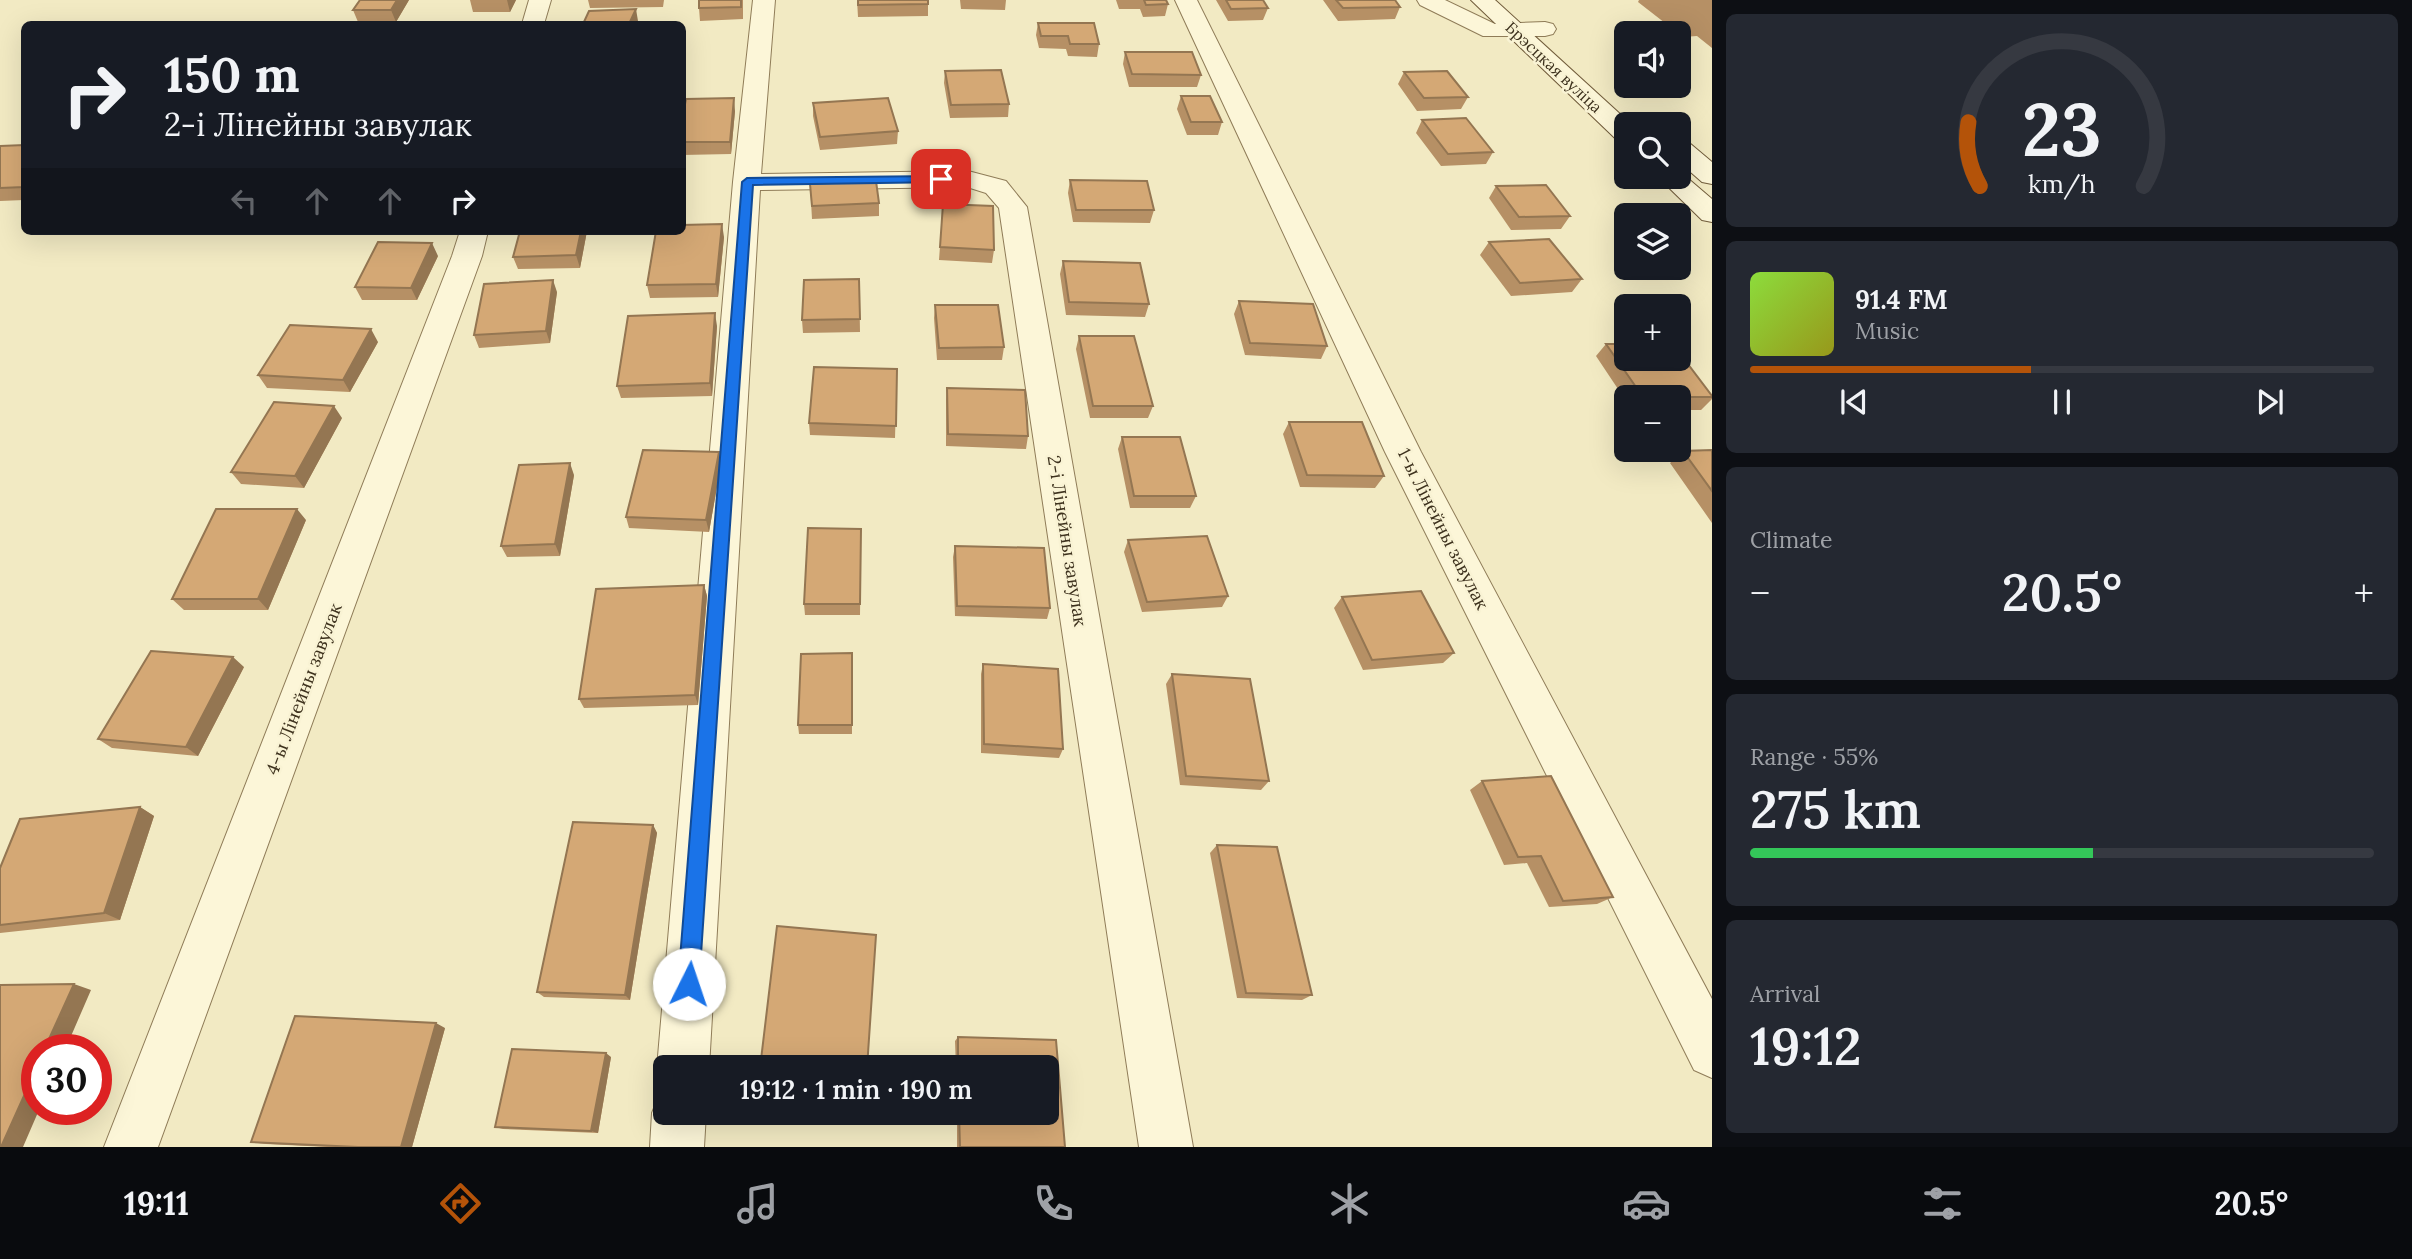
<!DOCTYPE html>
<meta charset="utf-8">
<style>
:root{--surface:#171b24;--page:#242831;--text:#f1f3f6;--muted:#9ea1a6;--line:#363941;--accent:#b45309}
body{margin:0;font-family:Lora,serif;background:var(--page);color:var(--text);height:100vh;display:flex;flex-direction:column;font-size:26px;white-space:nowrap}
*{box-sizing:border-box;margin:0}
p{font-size:23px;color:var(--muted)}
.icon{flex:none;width:38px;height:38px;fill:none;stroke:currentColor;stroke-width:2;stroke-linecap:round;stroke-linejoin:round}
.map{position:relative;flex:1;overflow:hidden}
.sheet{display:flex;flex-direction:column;gap:14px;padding:14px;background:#0d0f14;width:700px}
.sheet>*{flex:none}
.top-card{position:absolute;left:21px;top:21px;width:665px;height:214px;border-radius:10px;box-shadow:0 7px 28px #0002;background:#171b24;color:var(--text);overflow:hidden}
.buttons{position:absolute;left:1614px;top:21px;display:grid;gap:14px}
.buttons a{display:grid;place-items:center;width:77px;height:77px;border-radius:10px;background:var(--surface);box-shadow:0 7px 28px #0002;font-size:35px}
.speed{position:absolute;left:21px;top:1034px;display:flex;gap:14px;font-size:35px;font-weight:700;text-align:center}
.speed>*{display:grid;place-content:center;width:91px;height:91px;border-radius:50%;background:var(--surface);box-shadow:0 7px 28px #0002;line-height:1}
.speed .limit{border:10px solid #d22;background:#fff;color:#111}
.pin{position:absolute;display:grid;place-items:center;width:60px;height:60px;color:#fff;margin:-30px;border-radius:14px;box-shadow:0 4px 10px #0006}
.me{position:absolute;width:77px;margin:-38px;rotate:4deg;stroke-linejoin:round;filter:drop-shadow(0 0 5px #0008)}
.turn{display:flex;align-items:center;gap:24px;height:147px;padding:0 28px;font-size:32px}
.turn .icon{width:91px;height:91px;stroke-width:2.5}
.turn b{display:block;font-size:49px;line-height:60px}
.lanes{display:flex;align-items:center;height:66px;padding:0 28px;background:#0003;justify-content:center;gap:35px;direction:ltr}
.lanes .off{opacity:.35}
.big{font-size:52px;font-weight:600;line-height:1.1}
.sheet .card{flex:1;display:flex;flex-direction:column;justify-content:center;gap:10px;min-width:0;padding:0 24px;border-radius:10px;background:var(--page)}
.sheet .dial{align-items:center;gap:0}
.dial svg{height:182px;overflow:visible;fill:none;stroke:var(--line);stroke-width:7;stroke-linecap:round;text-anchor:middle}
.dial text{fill:var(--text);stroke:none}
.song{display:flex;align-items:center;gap:21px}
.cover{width:84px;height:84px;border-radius:10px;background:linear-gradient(135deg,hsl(90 70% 55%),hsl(60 70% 35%))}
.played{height:7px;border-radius:4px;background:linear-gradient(90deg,var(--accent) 45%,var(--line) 45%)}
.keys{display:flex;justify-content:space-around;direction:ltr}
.heat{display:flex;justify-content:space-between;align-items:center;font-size:38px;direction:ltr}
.charge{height:10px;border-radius:5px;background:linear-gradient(90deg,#34c759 55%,var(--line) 0)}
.trip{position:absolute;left:653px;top:1055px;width:406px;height:70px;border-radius:10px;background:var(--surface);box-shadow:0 7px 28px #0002;font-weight:600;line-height:70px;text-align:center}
.tabs{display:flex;height:112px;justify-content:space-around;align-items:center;background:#090b0e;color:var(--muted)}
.tabs .icon{width:49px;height:49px}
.tabs .on{color:var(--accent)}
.tabs b{font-size:32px;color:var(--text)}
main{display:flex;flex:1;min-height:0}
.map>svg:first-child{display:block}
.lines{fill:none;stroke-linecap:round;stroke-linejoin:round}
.minor-casing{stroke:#8f7c58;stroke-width:2}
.secondary-casing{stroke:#715c3b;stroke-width:2}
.minor{fill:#fcf6d8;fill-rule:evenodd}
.secondary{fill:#fcf6d8;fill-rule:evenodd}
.wall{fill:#b69065}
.shaded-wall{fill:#947652}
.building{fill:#d4a875;stroke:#947652;stroke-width:2}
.route{fill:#1a73e8;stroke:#114b97;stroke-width:2}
.labels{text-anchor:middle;stroke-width:5;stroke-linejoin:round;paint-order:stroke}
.far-street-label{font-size:16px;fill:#3d311d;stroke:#f9f3d4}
.street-label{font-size:18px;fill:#3d311d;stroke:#f9f3d4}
</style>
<main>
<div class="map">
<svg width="1712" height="1147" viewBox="0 0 1712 1147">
<rect width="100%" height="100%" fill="#f2eac3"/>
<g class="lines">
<defs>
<path id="minor" d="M529 0H551L544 24H522Z
M753 0H775L761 174 968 171 1006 181 1027 207 1193 1147H1139L999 208 986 193 967 187 760 190 709 1068H665V1087L657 1068 733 182Z
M1175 0H1197L1421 452 1712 999V1078L1694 1070 1385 452Z
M1417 0H1445L1495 24 1545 22 1553 24 1556 29 1553 34 1545 36H1483L1420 5Z
M460 231H488L482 256 158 1147H104L452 256Z
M665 1092V1113H706L704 1147H650L652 1113 660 1094Z"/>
<path id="secondary" d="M1471 0H1495L1631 124H1626V142L1617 140Z
M1678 139 1687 141 1712 162V184L1702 182 1678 161Z
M1678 170 1712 199V222L1702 220 1658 177H1678Z"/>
</defs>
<use href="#minor" class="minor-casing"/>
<use href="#secondary" class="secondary-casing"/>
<use href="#minor" class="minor"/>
<use href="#secondary" class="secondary"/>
</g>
<path class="wall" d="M409 0 396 22H358L353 10Z
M470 0H516L510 12H473Z
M588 0H664L663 7 590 8Z
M699 0H743V19L700 21 699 8Z
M857 0H928V16L858 17Z
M960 0H1006L1005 10 961 9Z
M1116 0H1166L1168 4 1165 16 1143 17 1140 9H1119Z
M1216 0H1263L1268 8 1263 20 1228 21Z
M1323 0H1395L1400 7 1395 19 1338 21Z
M1639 0H1712V48L1697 36 1683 37 1638 2Z
M1038 23 1099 44 1097 57 1068 56 1066 49 1039 48 1036 35Z
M1125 52 1201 75 1197 87H1129L1123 64Z
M945 71 1009 104 1008 117 950 118 944 83Z
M1404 72 1468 97 1461 109 1417 111 1398 84Z
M1181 96 1222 122 1218 135H1187L1177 109Z
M813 103 898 131 897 144 820 150 813 116Z
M735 111 731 154 682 155V119Z
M1422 120 1493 152 1486 164 1441 166 1416 133Z
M24 145V200L0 201V146Z
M1070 180 1154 210 1150 223 1073 222 1068 193Z
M810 184 879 203V216L812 219Z
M1496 186 1570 216 1561 229 1511 230 1489 198Z
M943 204 994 250 992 263 939 260Z
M520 231H587L580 268 518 269 513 257Z
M724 237 718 297 650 298 647 285Z
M1489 242 1582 279 1572 292 1511 296 1480 255Z
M438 256 417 300H362L355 287Z
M1063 261 1149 304 1145 317 1066 315 1060 274Z
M859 279 860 332 803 333 802 320Z
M557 292 550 343 479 348 474 335Z
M1239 301 1327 346 1321 359 1245 355 1234 314Z
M935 305 1004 347 1002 360H937L934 318Z
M717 326 712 396 621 398 617 386Z
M1079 336 1153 406 1148 418H1090L1076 349Z
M378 342 350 392 267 388 258 375Z
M1606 344 1712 397V399L1701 410H1678V397H1626V401L1596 356Z
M897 369 895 438 810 435 809 423Z
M947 388 1028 436 1026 449 946 446V400Z
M342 418 304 488 241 484 231 472Z
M1289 422 1384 476 1375 488 1300 487 1283 434Z
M1122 437 1196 496 1190 508H1130L1118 449Z
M1712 450V523L1670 463 1683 451Z
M719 452 721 464 709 532 629 528 626 517Z
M574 475 560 556 507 557 501 546Z
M306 520 268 610H184L172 599Z
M861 529 860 615H805L804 604Z
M1128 540 1228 596 1222 607 1142 612 1124 552Z
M955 546 1050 608 1047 619 955 616 953 557Z
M704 585 707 596 698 705 584 708 579 699Z
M1342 597 1454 653 1443 663 1363 670 1334 608Z
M852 653V734H799L798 725Z
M983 664 1063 749 1059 758 981 753V674Z
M244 667 198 756 112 748 98 739Z
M1172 674 1269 781 1261 790 1180 785 1166 684Z
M1482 781 1613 897 1597 904 1549 907 1527 863 1504 865 1470 790Z
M140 807 154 816 120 920 0 933V868Z
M653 825 657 833 630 1000 544 997 537 992Z
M1217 845 1312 995 1302 1000 1237 998 1210 853Z
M445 1028 412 1147H328L266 1144 251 1142Z
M958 1037 1056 1040 1065 1147H957V1113H1046V1068H956L955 1041Z
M611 1057 598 1133 503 1129 495 1127Z"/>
<path class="shaded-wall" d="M397 0H409L396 22 391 10Z
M507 0H516L510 12Z
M636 9 638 21 637 24H629Z
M734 98 735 111 731 154 730 142Z
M722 224 724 237 718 297 716 284Z
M581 231H587L580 268 576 255Z
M432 243 438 256 417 300 411 288Z
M553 280 557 292 550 343 546 331Z
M715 313 717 326 712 396 710 383Z
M371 329 378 342 350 392 343 380Z
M334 406 342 418 304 488 295 476Z
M719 452 721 464 709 532 706 520Z
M570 463 574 475 560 556 555 544Z
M297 509 306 520 268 610 258 599Z
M704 585 707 596 698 705 695 695Z
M233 657 244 667 198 756 186 747Z
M140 807 154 816 120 920 104 913Z
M653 825 657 833 630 1000 625 995Z
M74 984 91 990 65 1050H44Z
M436 1023 445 1028 412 1147H401Z
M606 1053 611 1057 598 1133 591 1131Z
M37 1067V1110H39L23 1147H1Z"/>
<path class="building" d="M360 0H397L391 10H353Z
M699 0H741V7L699 8Z
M858 0H928V4L858 5Z
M1144 0H1166L1168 4 1146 5Z
M1226 0H1263L1268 8 1231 9Z
M1336 0H1395L1400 7 1343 8Z
M636 9 629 24H583L589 11Z
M1038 23H1094L1099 44H1070L1068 36H1041Z
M1125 52H1192L1201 75 1132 74Z
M1001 70 1009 104 951 105 945 71Z
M1447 71 1468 97 1424 98 1404 72Z
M1181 96H1210L1222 122H1191Z
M734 98 730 142H682V119L686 99Z
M888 98 898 131 820 137 813 103Z
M1466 118 1493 152 1448 154 1422 120Z
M24 145V187L0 188V146Z
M1070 180 1147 181 1154 210H1076Z
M876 181 879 203 812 206 810 184Z
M1546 185 1570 216 1519 217 1496 186Z
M943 204 993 206 994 250 940 247Z
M722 224 716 284 647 285 656 231H682V225Z
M520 231H581L576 255 513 257Z
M1549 239 1582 279 1520 283 1489 242Z
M378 242 432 243 411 288 355 287Z
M1063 261 1140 263 1149 304 1069 302Z
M859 279 860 319 802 320 804 280Z
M553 280 546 331 474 335 484 284Z
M1239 301 1313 304 1327 346 1250 343Z
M935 305H998L1004 347 939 348Z
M715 313 710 383 617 386 628 316Z
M290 325 371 329 343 380 258 375Z
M1079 336H1134L1153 406H1093Z
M1606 344H1626V359H1678V351L1712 396V397H1643Z
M814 367 897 369 896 426 809 423Z
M947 388 1025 390 1028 436 948 434Z
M274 402 334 406 295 476 231 472Z
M1289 422H1362L1384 476 1307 475Z
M1122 437H1180L1196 496H1134Z
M643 450 719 452 706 520 626 517Z
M1712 450V491L1683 451Z
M570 463 555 544 501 546 519 465Z
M216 509H297L258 599H172Z
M808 528 861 529 860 604H804Z
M1207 536 1228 596 1147 602 1128 540Z
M955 546 1044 548 1050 608 957 606Z
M704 585 695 695 579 699 596 589Z
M1421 591 1454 653 1372 660 1342 597Z
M151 651 233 657 186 747 98 739Z
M852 653V725H798L801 654Z
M983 664 1058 669 1063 749 984 744Z
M1172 674 1250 679 1269 781 1186 776Z
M1551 776 1613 897 1563 901 1541 856 1518 857 1482 781Z
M140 807 104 913 0 925V868L20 819Z
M573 822 653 825 625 995 537 992Z
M1217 845 1277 847 1312 995 1246 993Z
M777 926 876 935 867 1068H760Z
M74 984 44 1050H37V1067L1 1147H0V985Z
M295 1016 436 1023 401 1147H358L251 1142Z
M958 1037 1056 1040 1065 1147H960L959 1113H1046V1068H958Z
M512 1049 606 1053 591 1131 495 1127Z"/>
<path class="route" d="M941 176 945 177V182L753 185 699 984 696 992 689 995 681 992 678 984 742 182 747 178Z"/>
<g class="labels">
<g class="far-street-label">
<text transform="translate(1554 67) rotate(43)" y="6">Брэсцкая вуліца</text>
</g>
<g class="street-label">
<text transform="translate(1443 529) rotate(63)" y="6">1-ы Лінейны завулак</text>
<text transform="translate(1067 541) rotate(81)" y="6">2-і Лінейны завулак</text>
<text transform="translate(304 689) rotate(-69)" y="6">4-ы Лінейны завулак</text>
</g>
</g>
</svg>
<div class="buttons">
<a><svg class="icon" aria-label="sound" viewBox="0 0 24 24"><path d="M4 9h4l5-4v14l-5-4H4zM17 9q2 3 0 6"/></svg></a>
<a><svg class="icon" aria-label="search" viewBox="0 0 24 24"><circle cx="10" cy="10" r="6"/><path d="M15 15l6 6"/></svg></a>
<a><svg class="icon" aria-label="layers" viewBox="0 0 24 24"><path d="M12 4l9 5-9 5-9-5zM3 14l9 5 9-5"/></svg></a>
<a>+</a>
<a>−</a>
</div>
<div class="speed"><div class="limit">30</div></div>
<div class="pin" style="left:941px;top:179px;background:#d93025"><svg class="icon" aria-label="arrive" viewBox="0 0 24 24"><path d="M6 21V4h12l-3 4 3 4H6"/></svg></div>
<svg class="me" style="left:689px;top:984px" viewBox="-20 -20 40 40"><circle r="19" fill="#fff"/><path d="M0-13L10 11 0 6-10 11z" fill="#1a73e8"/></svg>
<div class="trip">19:12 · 1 min · 190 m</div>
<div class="top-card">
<div class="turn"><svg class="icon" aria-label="right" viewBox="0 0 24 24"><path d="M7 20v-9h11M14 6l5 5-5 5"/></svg><div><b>150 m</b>2-і Лінейны завулак</div></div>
<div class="lanes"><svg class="icon off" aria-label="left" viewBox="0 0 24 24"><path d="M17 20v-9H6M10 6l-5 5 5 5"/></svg><svg class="icon off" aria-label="ahead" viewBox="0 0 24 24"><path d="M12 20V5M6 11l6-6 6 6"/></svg><svg class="icon off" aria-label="ahead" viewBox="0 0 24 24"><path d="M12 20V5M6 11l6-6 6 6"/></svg><svg class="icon" aria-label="right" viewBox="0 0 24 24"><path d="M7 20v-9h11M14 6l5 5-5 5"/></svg></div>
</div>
</div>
<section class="sheet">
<div class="card dial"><svg viewBox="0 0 100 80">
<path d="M14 69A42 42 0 1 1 86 69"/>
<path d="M14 69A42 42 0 0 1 9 41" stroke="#b45309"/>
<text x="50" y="56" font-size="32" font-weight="700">23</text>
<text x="50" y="72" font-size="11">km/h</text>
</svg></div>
<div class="card">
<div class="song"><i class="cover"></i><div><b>91.4 FM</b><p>Music</p></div></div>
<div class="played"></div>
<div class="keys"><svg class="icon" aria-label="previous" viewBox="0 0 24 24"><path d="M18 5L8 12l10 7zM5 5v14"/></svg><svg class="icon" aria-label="pause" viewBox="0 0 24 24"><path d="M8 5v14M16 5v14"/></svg><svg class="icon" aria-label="next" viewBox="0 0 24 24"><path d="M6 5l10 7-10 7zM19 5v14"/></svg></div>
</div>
<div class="card"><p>Climate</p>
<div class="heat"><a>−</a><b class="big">20.5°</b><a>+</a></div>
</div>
<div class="card"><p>Range · 55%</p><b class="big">275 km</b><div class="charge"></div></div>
<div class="card"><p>Arrival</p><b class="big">19:12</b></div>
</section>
</main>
<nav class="tabs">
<b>19:11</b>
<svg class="icon on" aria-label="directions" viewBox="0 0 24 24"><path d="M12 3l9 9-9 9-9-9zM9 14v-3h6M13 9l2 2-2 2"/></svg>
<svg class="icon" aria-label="music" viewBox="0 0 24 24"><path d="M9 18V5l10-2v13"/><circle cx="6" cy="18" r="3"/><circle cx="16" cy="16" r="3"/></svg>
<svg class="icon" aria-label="phone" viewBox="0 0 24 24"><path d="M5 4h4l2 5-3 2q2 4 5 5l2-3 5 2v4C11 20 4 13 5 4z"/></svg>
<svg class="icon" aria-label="climate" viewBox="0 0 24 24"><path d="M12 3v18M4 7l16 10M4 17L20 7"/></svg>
<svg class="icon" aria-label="car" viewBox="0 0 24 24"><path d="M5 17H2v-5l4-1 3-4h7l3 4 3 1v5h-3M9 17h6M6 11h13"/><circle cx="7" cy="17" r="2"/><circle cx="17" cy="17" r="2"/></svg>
<svg class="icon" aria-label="filters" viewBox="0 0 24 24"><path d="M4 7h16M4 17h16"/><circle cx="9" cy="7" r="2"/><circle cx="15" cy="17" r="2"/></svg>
<b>20.5°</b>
</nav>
